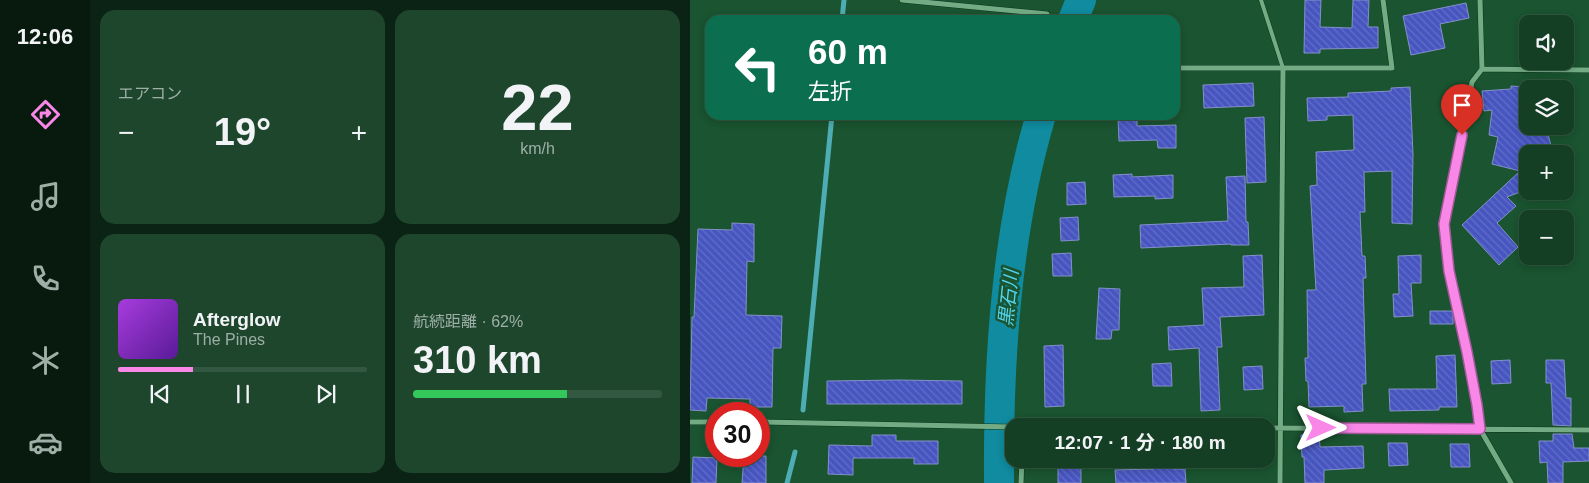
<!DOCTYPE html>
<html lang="ja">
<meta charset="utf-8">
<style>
:root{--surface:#143f24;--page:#1d462c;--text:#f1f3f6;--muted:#9dafa6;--line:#335841;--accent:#f987e8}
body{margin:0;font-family:Helvetica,"Noto Sans JP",sans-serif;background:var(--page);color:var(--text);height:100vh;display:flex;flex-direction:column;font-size:19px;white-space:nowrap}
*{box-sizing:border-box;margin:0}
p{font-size:16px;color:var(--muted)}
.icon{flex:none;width:28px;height:28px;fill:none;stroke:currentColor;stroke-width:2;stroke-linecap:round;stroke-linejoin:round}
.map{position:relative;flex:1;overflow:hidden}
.panel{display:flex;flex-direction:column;gap:10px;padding:10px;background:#0b2314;width:600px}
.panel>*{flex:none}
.guide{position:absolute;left:15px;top:15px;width:475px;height:105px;border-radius:15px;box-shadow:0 2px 8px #0003,0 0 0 1px var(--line);background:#0b6e4f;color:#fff;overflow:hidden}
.controls{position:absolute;left:829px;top:15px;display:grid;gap:10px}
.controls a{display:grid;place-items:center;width:55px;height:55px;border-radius:10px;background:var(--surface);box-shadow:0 2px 8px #0003,0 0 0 1px var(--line);font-size:25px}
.speed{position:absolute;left:15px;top:402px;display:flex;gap:10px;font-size:25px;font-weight:700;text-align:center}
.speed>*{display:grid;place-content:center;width:65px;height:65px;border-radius:50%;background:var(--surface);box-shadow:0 2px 8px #0003,0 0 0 1px var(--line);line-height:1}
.speed .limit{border:8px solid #d22;background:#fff;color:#111}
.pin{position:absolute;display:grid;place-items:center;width:42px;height:42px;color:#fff;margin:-51px -21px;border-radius:50% 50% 50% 0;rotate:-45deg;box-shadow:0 0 5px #0007}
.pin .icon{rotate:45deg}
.me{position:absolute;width:55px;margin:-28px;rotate:90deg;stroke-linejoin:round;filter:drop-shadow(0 0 4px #0008)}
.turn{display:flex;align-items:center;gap:18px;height:105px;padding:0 20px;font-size:22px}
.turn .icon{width:65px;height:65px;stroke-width:2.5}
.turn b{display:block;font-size:35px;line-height:42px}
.big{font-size:38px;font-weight:700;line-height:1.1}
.panel .tile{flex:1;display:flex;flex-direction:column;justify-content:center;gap:8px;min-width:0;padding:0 18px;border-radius:15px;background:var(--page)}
.panel .dial{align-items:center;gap:0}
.dial b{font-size:65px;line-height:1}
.song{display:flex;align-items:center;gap:15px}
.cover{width:60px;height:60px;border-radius:8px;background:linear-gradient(135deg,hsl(280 70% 55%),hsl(270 70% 35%))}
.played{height:5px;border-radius:2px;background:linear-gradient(90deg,var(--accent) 30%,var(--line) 30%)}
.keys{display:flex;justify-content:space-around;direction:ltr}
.heat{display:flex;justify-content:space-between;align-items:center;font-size:28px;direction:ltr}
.charge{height:8px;border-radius:4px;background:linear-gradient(90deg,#34c759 62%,var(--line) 0)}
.panel .tiles{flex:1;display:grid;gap:10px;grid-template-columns:repeat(2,1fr)}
.trip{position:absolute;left:315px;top:418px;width:270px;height:50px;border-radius:15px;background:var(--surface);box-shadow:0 2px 8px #0003,0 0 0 1px var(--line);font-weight:700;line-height:50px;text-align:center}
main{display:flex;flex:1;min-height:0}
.dock{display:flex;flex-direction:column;width:90px;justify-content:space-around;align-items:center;background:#08190e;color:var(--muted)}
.dock .icon{width:35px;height:35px}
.dock .on{color:var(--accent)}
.dock b{font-size:22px;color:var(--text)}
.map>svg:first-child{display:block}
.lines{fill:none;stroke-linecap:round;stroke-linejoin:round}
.stream{stroke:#4eadb4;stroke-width:5}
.river{stroke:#108b9f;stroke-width:30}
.building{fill:url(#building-back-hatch);stroke:#8391c9}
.service-casing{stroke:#0a371c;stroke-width:5}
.minor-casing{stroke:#0a371c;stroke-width:6}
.service{stroke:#73ac84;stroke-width:4}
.minor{stroke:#73ac84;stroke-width:5}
.route-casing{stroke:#a25897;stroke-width:12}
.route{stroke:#f987e8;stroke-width:9}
.labels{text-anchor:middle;stroke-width:5;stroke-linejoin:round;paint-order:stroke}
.water-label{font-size:19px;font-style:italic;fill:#53d5ef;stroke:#1a5430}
</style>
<main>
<nav class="dock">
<b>12:06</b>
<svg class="icon on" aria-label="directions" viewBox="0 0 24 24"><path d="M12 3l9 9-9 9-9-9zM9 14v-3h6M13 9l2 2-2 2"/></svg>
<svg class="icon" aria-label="music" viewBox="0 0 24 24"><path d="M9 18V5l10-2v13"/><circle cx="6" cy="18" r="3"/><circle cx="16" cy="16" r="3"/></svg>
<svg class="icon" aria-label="phone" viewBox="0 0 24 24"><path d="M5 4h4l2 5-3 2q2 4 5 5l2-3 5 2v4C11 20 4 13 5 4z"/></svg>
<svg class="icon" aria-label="climate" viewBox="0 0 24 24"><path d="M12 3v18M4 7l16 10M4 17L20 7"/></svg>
<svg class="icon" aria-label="car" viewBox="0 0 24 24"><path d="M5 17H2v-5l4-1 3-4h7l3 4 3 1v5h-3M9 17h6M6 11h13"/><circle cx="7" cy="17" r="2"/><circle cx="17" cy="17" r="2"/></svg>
</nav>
<section class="panel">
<div class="tiles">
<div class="tile"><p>エアコン</p>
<div class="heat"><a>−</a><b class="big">19°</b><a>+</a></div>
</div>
<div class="tile dial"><b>22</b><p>km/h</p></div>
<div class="tile">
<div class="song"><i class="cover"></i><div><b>Afterglow</b><p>The Pines</p></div></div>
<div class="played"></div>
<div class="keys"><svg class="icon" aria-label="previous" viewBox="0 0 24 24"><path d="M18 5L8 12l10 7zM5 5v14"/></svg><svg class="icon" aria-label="pause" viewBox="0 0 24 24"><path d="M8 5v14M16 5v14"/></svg><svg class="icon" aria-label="next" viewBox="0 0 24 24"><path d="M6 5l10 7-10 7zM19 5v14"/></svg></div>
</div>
<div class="tile"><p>航続距離 · 62%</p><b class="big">310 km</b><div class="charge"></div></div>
</div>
</section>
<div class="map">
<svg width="899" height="483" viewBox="0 0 899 483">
<defs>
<pattern id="building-back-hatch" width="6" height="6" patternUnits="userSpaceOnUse" patternTransform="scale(1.25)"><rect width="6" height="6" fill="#4755c0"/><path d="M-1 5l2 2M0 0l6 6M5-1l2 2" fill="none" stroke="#616ec8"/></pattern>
</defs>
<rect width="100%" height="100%" fill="#1a5430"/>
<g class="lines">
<path class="stream" d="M152 20 154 0
M113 410 142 115
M97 483 105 452"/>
<path class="river" d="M383 20 391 0
M309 483C308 362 316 232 351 115"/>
</g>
<path class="building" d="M615 0H631L630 27 662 28 663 0H679L678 27H688V48L630 49V53H614Z
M776 3 779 18 750 24 755 48 721 55 713 16Z
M563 83 564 106 514 108 513 85Z
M821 86 838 87V126H856L863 154H838V189L817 197 826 206 807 223 828 247 809 265 772 225 830 171 802 164 808 137 799 135 802 110 794 111 792 91 821 89Z
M720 87 723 154 722 224 702 223V171L674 172 675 212H670L672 256H675L676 278H673L676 384H672L673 411 654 412V406L619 407 618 381H616L615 358H618L617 290H626L620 186 627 185 626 152 664 150 663 115 637 116V120L618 121 617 98 658 97V93L701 91V88Z
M447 117V126L486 125V148H468L467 140 429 141 428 118Z
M574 117 576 182 557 183 555 118Z
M442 174V177L483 175V198L465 199V196L424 197 423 175Z
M555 176 556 222H558L559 245H541V244L451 248 450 225 538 221 536 177Z
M395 182 396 204 377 205V183Z
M388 217 389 240 371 241 370 218Z
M42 223 64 224V262L57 261 56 315 92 316 91 348H83L82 407H60V399L17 398 16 411 0 410 2 317H4L8 229 42 230Z
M381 253 382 276H363L362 254Z
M572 255 574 315 530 317 532 347H527L530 410 511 411 509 348 479 350 478 327 514 325 512 288 554 287 553 256Z
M731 255V283H721L723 316 704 317 703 294H709L708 256Z
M409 288 430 289 429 330H422L421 339H406Z
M740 311H763V324H740Z
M373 345 374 406 355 407 354 346Z
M765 355 767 407H749V410L700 411 699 389H747L746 356Z
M820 360 821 383 802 384 801 361Z
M856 360H874L876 398H881V426L863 425 861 383H856Z
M481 363 482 386H463L462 364Z
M572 366 573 389 554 390 553 367Z
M208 380 272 381V404H137V381Z
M629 434 630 447 673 446 674 468 634 470V483H615L614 457H612L611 435Z
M863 434H882L884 448H899V461L873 462V483H858L857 462 850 463 849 441H863Z
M182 435H206V441H248V464H224V458H163V475L138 474 139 445 182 446Z
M698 443H717L718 465 699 466Z
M760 444H779L780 467H761Z
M54 456H76V483H52Z
M3 457 27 458 26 483H2Z
M368 459H391V483H368Z
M464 459H482L483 469H495L496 483H426L425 470 464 469Z"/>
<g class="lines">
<defs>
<path id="service" d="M571 0 593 68"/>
<path id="minor" d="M212 0 357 14
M790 0 792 69 782 82 754 224 759 271 777 352 787 405 790 429 821 483
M488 68H702L693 0
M792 69 899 70
M0 422H26
M69 422 324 427
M576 428 899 430
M331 483 332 459
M590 483 593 68"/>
</defs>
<use href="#service" class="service-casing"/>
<use href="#minor" class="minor-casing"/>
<use href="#service" class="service"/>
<use href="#minor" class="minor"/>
</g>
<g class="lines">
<defs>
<path id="route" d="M631 428 790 429 787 405 777 352 759 271 754 224 772 135"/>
</defs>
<use href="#route" class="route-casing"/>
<use href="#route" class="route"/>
</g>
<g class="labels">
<g class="water-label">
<text transform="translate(318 298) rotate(-84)" y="7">黒石川</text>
</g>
</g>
</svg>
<div class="controls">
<a><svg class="icon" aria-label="sound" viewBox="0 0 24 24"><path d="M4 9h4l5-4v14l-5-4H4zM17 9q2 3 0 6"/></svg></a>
<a><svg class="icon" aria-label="layers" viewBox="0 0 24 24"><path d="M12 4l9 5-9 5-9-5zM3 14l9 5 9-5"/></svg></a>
<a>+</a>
<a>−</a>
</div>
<div class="speed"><div class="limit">30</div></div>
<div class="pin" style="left:772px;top:135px;background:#d93025"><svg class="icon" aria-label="arrive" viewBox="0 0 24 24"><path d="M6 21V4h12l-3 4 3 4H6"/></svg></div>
<svg class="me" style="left:631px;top:428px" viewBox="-20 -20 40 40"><path d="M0-17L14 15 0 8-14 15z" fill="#f987e8" stroke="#fff" stroke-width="4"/></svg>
<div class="trip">12:07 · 1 分 · 180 m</div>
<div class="guide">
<div class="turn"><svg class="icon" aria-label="left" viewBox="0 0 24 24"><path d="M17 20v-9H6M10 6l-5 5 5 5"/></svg><div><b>60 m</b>左折</div></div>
</div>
</div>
</main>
